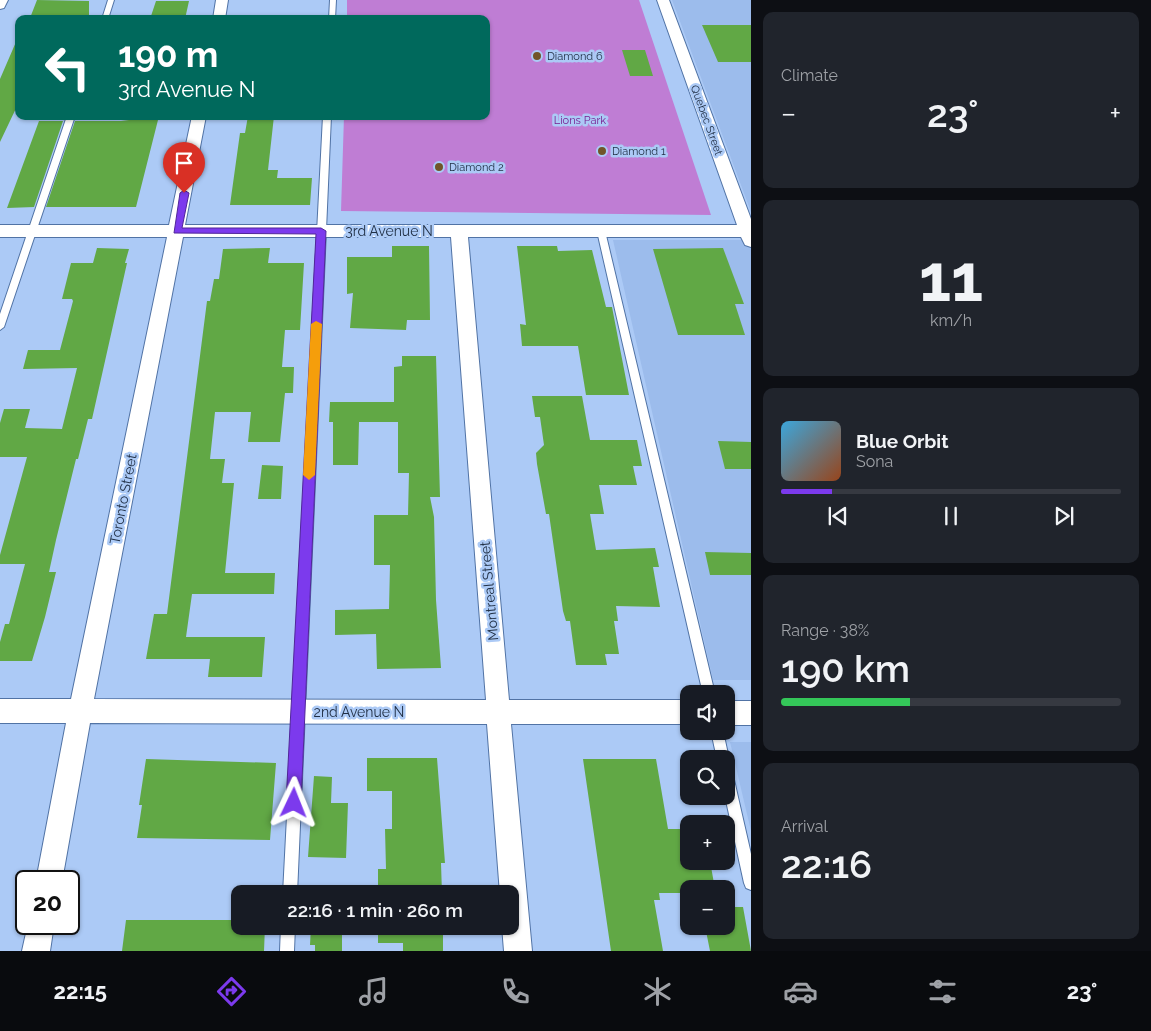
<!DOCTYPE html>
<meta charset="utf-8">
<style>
:root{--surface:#171b24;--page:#20242c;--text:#f1f3f6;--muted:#9ea1a6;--line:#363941;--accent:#7c3aed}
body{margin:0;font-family:Raleway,sans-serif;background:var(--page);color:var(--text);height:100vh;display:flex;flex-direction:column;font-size:19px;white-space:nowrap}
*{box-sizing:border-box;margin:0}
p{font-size:16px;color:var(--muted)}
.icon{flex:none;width:28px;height:28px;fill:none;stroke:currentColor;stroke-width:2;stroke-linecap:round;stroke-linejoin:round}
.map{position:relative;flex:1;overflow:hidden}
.sheet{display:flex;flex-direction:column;gap:12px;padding:12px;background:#0d0f14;width:400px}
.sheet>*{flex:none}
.hud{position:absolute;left:15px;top:15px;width:475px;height:105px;border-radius:10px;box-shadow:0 1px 4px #0004;background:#00695c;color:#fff;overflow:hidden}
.controls{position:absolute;left:680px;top:685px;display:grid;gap:10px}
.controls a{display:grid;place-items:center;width:55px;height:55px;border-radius:10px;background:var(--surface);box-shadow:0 1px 4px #0004;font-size:25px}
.speed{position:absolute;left:15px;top:870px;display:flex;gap:10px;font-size:25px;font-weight:700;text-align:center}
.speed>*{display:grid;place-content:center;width:65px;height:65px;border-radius:50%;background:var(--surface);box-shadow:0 1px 4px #0004;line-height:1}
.speed .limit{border:2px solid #111;border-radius:8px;background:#fff;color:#111}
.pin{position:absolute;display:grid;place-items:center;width:42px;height:42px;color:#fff;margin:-51px -21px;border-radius:50% 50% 50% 0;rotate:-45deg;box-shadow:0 0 5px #0007}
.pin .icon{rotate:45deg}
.me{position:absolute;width:55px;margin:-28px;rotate:2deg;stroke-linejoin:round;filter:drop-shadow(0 0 4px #0008)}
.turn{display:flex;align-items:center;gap:18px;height:105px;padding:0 20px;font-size:22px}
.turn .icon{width:65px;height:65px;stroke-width:2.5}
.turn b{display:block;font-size:35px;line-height:42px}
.big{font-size:38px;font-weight:600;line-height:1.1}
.sheet .card{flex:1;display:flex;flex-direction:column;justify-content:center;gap:8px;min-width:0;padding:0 18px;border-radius:10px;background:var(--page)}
.sheet .dial{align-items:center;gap:0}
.dial b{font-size:65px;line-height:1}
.song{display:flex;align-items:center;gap:15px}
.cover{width:60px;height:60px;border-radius:8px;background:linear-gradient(135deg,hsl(200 70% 55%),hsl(20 70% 35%))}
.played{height:5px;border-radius:2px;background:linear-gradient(90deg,var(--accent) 15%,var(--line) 15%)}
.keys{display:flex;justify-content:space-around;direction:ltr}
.heat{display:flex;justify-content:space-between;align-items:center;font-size:28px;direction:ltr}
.charge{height:8px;border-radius:4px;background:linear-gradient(90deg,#34c759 38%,var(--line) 0)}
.trip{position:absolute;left:231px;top:885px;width:288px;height:50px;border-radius:10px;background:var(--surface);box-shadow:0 1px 4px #0004;font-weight:600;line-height:50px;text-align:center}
.tabs{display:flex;height:80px;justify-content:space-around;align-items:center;background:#090b0e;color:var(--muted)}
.tabs .icon{width:35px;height:35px}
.tabs .selected{color:var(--accent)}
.tabs b{font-size:22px;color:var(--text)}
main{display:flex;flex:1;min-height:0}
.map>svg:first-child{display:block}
.built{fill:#9cbcec}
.green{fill:#bf7dd4}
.building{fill:#61a845}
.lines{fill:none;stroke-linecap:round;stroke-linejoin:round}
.service-casing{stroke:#5173a5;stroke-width:2}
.minor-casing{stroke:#5173a5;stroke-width:2}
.service{fill:#fff;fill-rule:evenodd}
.minor{fill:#fff;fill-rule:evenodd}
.route{fill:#7c3aed;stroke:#51269a}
.slow{fill:#f59e0b}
.poi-dot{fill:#715528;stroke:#accaf6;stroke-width:2}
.labels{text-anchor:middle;stroke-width:5;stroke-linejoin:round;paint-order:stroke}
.far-poi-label{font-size:11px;fill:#213046;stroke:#accaf6;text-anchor:start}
.far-park-label{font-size:11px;fill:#771d8f;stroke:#accaf6}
.far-street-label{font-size:11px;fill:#213046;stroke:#accaf6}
.street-label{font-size:14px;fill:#213046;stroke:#accaf6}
</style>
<main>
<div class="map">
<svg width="751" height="951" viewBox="0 0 751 951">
<rect width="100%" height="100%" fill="#accaf6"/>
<path class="built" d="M672 0H751V212Z
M613 240H751V680H713Z
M730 742H751V831Z"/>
<path class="green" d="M347 0H639L711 215 341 211 344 116H486V19H347Z"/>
<path class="building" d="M37 0 89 1V18H30Z
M156 1H189L185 19H150Z
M702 25H751V62H718Z
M19 35V102L0 142V79Z
M622 50H645L653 76H630Z
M130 116H159L136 207H46L75 121H121L129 120Z
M248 116H274L268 170H278L277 178H312L310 205H230L240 133H245Z
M39 121H63L34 207 7 208Z
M392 246H429L430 320H407L406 330 350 328 353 293 347 294V257H392Z
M517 246H557L558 251 592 250 606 307H612L629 395H586L578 346H522L520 324 526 325Z
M97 248 129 249 125 263H127L92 419H88L78 459H76L56 540 49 572H56L45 617 32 661H0V642L5 624H9L25 564H0V555L27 457H0V423L4 409H30L25 428 62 429 77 368 23 369 28 350H60L73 301 72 299H62L71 263H93Z
M270 248 268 263H304L300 330H285L282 367H294L293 393H285L280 442H248L251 412H215L210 459H225L222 483H234L225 573H275L274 594H192L186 637H265L262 677H208L210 659H146L154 614H167L207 301H210L214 279H219L223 249Z
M723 248 744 304H735L745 335H678L653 249Z
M402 356H436L440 497H430L434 517 436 600 441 668 377 669 376 634 335 635V610L389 609 390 565H374V515H408L409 473H398V422H359L358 465H333V422H329L330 402H394V367L402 366Z
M532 396H582L590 440H637L642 466H633L637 485H599L604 514H590L596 550 655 548 659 567H653L660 607 616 606 618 621H614L619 654H605L607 665H576L570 621H566L563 611 549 514H546L537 464 536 453 544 445 540 417H535Z
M718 441 751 442V469H725Z
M262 465 283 466 281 499H258Z
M705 552 751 553V575H710Z
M367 758H437L445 863H441L442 894H378V869H386L385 829H392V791H367Z
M146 759 276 763 270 840 137 838 142 805H139Z
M583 759H656L668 829H689V861H710L715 889H689V893H659L660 900H654L663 951H611Z
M314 776 332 777 331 803H348L346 858 308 857Z
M726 907H743L751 951H710L705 926H726Z
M126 920H240V926H265L264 951H122Z
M311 926H342V951H315V945H310Z
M378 926H443V951H403V943H378Z"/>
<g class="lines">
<defs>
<path id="service" d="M108 0H114L108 19H102Z
M330 0H336L335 19H329Z
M67 116H75L4 327 0 330V314Z
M323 116H331L297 894H283Z
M601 228 605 231 715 694H703L597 231Z
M711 731H723L729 759 727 763 726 759H717Z
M726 765 730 767 732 771 751 854V890L746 888 744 883 725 796Z
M281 926H295L294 951H280Z"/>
<path id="minor" d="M0 0H8L4 8 0 9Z
M216 0H228L225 19H213Z
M657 0H669L751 219V247L745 245 741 237H468L509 700H689V724H511L532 951H504L502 926H510V894H500L487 724 90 723 62 881H36L66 723H0V699H71L167 237H0V225H169L192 116H206L185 225H737ZM183 237H451L486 700 94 699Z
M726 701H751V725H726Z
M28 924H54L50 951H22Z"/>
</defs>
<use href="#service" class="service-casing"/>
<use href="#minor" class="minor-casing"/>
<use href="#service" class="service"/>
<use href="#minor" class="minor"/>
</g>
<path class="route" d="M184 190 189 193 182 228H321L326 231 301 803 299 808 294 810 288 808 286 803 316 234 174 233 180 193Z"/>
<path class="slow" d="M316 321 322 324 315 475 309 480 303 475 311 324Z"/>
<g class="poi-dot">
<circle cx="537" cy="56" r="5"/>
<circle cx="602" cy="151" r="5"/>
<circle cx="439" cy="167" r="5"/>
</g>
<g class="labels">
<g class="far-poi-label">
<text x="547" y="60">Diamond 6</text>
<text x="612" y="155">Diamond 1</text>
<text x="449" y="171">Diamond 2</text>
</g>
<g class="far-park-label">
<text x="580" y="124">Lions Park</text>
</g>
<g class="far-street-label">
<text transform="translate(707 120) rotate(70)" y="4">Quebec Street</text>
</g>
<g class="street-label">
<text x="389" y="236">3rd Avenue N</text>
<text transform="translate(123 499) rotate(-79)" y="5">Toronto Street</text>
<text transform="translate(489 591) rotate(-95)" y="5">Montreal Street</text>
<text x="359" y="717">2nd Avenue N</text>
</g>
</g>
</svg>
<div class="controls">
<a><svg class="icon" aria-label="sound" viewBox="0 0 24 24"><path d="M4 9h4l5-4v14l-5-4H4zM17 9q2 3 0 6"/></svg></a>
<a><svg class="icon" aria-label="search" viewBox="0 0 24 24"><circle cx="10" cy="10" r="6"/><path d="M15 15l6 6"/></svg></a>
<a>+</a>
<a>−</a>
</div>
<div class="speed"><div class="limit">20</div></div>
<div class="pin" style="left:184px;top:193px;background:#d93025"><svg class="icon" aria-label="arrive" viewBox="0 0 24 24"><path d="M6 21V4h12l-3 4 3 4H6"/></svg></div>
<svg class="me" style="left:294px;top:803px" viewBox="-20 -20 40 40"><path d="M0-17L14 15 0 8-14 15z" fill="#7c3aed" stroke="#fff" stroke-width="4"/></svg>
<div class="trip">22:16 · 1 min · 260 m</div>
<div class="hud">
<div class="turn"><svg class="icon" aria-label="left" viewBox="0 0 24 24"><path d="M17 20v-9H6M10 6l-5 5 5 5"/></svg><div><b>190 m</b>3rd Avenue N</div></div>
</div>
</div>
<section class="sheet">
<div class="card"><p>Climate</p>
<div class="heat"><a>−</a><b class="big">23°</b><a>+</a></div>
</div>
<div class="card dial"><b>11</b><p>km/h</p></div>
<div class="card">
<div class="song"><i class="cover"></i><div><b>Blue Orbit</b><p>Sona</p></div></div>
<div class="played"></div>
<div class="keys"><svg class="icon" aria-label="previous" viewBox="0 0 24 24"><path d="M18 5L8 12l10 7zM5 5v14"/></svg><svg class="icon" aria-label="pause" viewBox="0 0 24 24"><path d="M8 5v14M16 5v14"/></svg><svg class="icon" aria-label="next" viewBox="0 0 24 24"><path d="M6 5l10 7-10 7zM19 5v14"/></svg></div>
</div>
<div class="card"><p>Range · 38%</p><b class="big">190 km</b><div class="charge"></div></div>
<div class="card"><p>Arrival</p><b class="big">22:16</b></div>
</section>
</main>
<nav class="tabs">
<b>22:15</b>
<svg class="icon selected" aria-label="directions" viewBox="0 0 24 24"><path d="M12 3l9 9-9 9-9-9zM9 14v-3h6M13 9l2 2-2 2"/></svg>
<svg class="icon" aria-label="music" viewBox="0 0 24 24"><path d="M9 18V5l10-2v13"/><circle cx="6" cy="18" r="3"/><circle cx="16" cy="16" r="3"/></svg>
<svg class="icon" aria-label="phone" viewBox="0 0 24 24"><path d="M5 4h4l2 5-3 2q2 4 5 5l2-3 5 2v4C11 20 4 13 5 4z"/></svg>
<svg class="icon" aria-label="climate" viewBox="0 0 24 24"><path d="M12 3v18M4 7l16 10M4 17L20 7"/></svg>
<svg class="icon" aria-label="car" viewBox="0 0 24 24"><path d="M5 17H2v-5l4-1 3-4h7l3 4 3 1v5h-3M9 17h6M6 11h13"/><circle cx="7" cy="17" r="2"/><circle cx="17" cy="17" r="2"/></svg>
<svg class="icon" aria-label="filters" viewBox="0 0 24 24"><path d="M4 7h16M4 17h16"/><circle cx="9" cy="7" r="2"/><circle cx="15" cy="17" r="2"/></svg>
<b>23°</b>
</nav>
